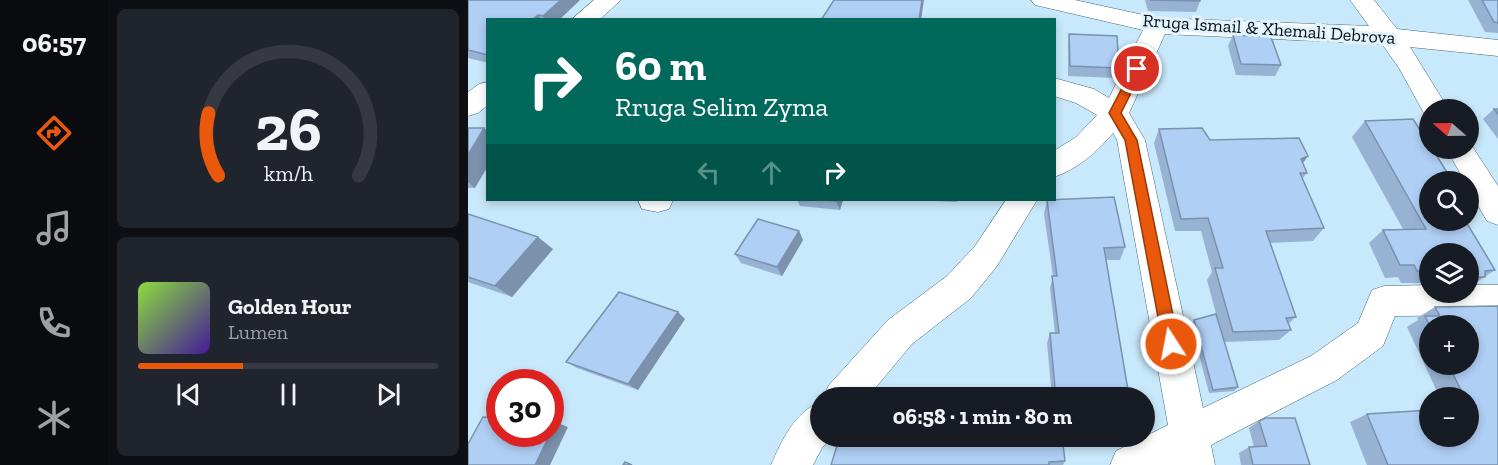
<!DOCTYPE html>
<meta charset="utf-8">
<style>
:root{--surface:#171b24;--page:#20242c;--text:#f1f3f6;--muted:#9ea1a6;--line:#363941;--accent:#ea580c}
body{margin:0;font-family:"Zilla Slab",serif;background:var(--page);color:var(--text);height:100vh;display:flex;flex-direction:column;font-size:22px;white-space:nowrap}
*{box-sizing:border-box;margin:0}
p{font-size:20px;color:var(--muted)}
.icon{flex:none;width:33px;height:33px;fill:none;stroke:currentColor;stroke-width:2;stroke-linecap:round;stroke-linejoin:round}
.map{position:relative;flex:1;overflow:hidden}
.sheet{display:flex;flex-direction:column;gap:9px;padding:9px;background:#0d0f14;width:360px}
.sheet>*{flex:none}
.top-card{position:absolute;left:18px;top:18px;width:570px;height:183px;border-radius:0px;box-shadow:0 3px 9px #0003;background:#00695c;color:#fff;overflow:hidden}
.needle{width:39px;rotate:290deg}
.buttons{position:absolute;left:951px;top:99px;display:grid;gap:12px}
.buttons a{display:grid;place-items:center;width:60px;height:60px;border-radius:50%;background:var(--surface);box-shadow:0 3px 9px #0003;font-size:30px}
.speed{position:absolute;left:18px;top:369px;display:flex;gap:12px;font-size:30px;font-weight:700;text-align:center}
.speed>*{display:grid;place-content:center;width:78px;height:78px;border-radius:50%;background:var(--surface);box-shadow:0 3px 9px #0003;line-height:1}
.speed .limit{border:9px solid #d22;background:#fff;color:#111}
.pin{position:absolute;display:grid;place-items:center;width:51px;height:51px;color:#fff;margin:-26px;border:3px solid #fff;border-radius:50%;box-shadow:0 2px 6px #0007}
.me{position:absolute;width:66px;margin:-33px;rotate:349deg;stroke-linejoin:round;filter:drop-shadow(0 0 4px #0008)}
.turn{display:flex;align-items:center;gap:21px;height:126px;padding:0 30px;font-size:27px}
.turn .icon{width:78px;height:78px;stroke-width:2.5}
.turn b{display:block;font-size:42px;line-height:51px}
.lanes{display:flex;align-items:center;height:57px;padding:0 30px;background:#0003;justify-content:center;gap:30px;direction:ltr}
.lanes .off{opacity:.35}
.sheet .tile{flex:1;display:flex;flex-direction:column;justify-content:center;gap:9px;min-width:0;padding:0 21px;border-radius:9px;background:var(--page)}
.sheet .dial{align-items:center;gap:0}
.dial svg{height:156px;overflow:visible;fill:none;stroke:var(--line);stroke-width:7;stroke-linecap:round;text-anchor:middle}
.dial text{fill:var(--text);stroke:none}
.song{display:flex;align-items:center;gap:18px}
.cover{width:72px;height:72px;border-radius:9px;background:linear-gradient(135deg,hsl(90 70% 55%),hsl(260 70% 35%))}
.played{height:6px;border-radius:3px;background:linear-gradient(90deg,var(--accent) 35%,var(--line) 35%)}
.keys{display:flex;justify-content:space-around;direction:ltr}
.trip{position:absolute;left:342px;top:387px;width:345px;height:60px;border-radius:30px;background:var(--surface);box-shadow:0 3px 9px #0003;font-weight:800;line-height:60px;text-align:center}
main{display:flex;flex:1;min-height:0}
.menu{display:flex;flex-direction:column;width:108px;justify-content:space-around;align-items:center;background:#090b0e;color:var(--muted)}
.menu .icon{width:42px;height:42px}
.menu .on{color:var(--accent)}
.menu b{font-size:27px;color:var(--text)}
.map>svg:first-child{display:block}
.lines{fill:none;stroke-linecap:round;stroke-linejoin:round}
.minor-casing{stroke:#43687d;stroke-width:1}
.minor{fill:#fff;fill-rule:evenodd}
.wall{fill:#97b2d3;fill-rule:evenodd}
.shaded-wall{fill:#7b91ac}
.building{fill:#b0cff5;stroke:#7b91ac;stroke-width:1.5}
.route{fill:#ea580c;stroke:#983908;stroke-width:1.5}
.labels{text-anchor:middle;stroke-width:6;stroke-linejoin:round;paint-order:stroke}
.far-street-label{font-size:18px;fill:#020e15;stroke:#e3f3fc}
</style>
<main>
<nav class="menu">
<b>06:57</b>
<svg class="icon on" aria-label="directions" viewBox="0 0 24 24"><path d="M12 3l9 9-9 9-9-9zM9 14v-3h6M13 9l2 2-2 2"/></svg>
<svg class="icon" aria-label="music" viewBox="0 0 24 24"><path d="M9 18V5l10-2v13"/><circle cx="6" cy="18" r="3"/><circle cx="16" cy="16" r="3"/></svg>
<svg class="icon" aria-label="phone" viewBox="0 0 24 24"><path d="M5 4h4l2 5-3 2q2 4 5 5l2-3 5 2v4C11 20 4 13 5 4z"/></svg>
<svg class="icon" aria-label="climate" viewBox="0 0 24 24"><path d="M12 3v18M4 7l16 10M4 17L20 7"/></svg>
</nav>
<section class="sheet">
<div class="tile dial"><svg viewBox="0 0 100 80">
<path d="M14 69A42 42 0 1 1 86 69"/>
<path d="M14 69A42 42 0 0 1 9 37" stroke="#ea580c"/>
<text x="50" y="56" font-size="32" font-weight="700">26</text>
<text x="50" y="72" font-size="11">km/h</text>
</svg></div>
<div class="tile">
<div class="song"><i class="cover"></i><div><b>Golden Hour</b><p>Lumen</p></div></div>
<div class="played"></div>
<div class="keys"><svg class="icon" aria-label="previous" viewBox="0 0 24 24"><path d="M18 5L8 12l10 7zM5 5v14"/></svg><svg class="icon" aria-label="pause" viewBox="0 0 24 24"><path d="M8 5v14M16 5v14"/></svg><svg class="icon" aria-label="next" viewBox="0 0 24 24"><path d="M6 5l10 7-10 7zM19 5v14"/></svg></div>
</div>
</section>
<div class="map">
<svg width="1030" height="465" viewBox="0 0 1030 465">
<rect width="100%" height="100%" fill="#c8e8fb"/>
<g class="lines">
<defs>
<path id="minor" d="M126 0H153L131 20H103Z
M563 0H607L689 18 901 26 882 0H906L929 29 1030 40V56L942 47 981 110H962V118L958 117 931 68 914 44 697 34 661 113 677 140 735 408 843 356 890 323 904 290 916 286 962 285V292H1000V285H1030V315L927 316 915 346 869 380 743 445 747 465H642L648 451 700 425 649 140 645 133C629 152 610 169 586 177V151L608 137 629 115 608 103 586 96V78L626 89 641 98 675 30 567 5Z
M20 82V105L10 113 0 116V92L11 84Z
M1000 140 1030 186V225L1019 221 1000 188V182H997L978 148H1000Z
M170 200H205L201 209 190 212 174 209Z
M538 200H569L529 266 503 298 444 344 399 398H355L361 385 420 320 479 276 507 246Z
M352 402V436H364L354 448 345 465H303C314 440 326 413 352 402Z"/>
</defs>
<use href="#minor" class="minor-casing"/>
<use href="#minor" class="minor"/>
</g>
<path class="wall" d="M0 0H112L91 20H20V63L0 58Z
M677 0H732V1L728 12 680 11Z
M1000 0H1030V33L1017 32Z
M601 34 651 68 648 78 600 76V44Z
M765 35 813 65 807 76 768 75 760 46Z
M1026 109H1030V139L1015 119Z
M897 121 962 182 1027 270 1000 288V254H962V283H933L930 277 917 278 901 243 915 230 935 229 884 137Z
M0 128 7 188H0Z
M691 129 834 164 839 173 834 179 856 228 845 241 802 243 828 317 820 324 823 330 811 340 756 342 770 387 766 391 741 393 723 324 726 320 748 314 739 280 744 272 733 231H707L686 143Z
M329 200H375L372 210 332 206Z
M443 200H489V202Z
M579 200 657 247 652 260H638L660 390 655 398H584L579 343 582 333H587L582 288 585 276 576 214Z
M0 214 85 249 44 297 0 282Z
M331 231 335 240 314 276 273 263 267 254Z
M1030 306V465H899L882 422 899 414 1000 436V398H972L939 327 950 320 949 318 967 307ZM962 326 1000 364H962Z
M217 319 170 390 109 368 98 362Z
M791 421 842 465H773L771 453 781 447H786L781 428Z
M597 461 595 465H363Z"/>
<path class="shaded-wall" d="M93 0H112L91 20H77L75 16Z
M454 0H456L453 20H451Z
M70 15 73 20H64Z
M16 128 20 131V166L7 188 0 182V155Z
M840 156 830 170 833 159Z
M369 200H375L372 210 368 201Z
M331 231 335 240 314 276 309 267Z
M70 237 85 249 44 297 27 286Z
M210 312 217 319 170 390 160 384Z
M87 422 100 427 82 465H67L82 434Z"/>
<path class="building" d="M0 0H93L75 16 70 15 64 20H20V55L0 50Z
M366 0H454L451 20H353Z
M682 0H732V1Z
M1014 0H1030V23L1026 22Z
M601 34 649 36 651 68 602 66Z
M765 35 803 37 813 65 773 64Z
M1026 109H1030V114Z
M945 119 962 145V148H964L985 182H962V220H997L1027 270 1017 271V277H1000V254H962V271H949L946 265H932L915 230 958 229 897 121Z
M0 128H16L0 155Z
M734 128 742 140 831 138 840 156 833 159 839 173H832L856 228 798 231 828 317 818 318 823 330 765 332 747 268H755L740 218 713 219 691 129Z
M646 197 657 247 636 248 660 390H650L651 398H588L582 333H591L584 276H589L579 200Z
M354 200H369L368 201Z
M0 214 70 237 27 286 0 277Z
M290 219 331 231 309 267 267 254Z
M151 292 210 312 160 384 98 362Z
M1030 306V465H920L899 414 962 410V436H1000V408H1002L1000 406V398H997L980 364H1000V326H962L957 316H972L967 307Z
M748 314 770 387 745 390 726 320Z
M385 392 418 396V398H384Z
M15 417 32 418V434H82L67 465H0V444Z
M798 418H827L842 465H785L781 447 799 446 791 421Z
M82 422H87L82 432Z
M372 436H594L597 461 581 462V465H363Z
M157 462 164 465H155Z"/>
<path class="route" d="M669 65 675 69 653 113 669 140 711 344 708 349 703 351 698 349 695 344 657 140 641 113 664 69Z"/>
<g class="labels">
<g class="far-street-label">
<text transform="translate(801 29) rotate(4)" y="6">Rruga Ismail &amp; Xhemali Debrova</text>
</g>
</g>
</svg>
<div class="buttons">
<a><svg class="needle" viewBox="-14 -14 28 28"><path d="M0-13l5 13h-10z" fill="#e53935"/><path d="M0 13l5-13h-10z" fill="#9ea1a6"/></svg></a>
<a><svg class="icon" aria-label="search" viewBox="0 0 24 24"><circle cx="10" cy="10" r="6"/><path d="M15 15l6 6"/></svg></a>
<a><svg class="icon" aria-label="layers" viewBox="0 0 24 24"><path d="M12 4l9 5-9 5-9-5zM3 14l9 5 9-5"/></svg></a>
<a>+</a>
<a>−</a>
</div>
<div class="speed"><div class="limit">30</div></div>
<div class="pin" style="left:669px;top:69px;background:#d93025"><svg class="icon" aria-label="arrive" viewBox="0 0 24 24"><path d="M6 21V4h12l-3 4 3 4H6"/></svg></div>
<svg class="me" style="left:703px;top:344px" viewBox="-20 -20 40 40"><circle r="17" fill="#ea580c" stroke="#fff" stroke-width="3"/><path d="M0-11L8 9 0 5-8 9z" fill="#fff"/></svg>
<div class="trip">06:58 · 1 min · 80 m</div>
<div class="top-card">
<div class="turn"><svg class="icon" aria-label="right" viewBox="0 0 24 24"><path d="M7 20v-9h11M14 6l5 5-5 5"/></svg><div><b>60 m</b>Rruga Selim Zyma</div></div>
<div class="lanes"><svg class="icon off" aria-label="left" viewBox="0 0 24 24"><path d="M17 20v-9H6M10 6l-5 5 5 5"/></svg><svg class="icon off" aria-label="ahead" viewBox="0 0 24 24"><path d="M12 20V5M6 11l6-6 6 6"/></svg><svg class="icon" aria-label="right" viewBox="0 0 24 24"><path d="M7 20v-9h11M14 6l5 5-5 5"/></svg></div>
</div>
</div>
</main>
